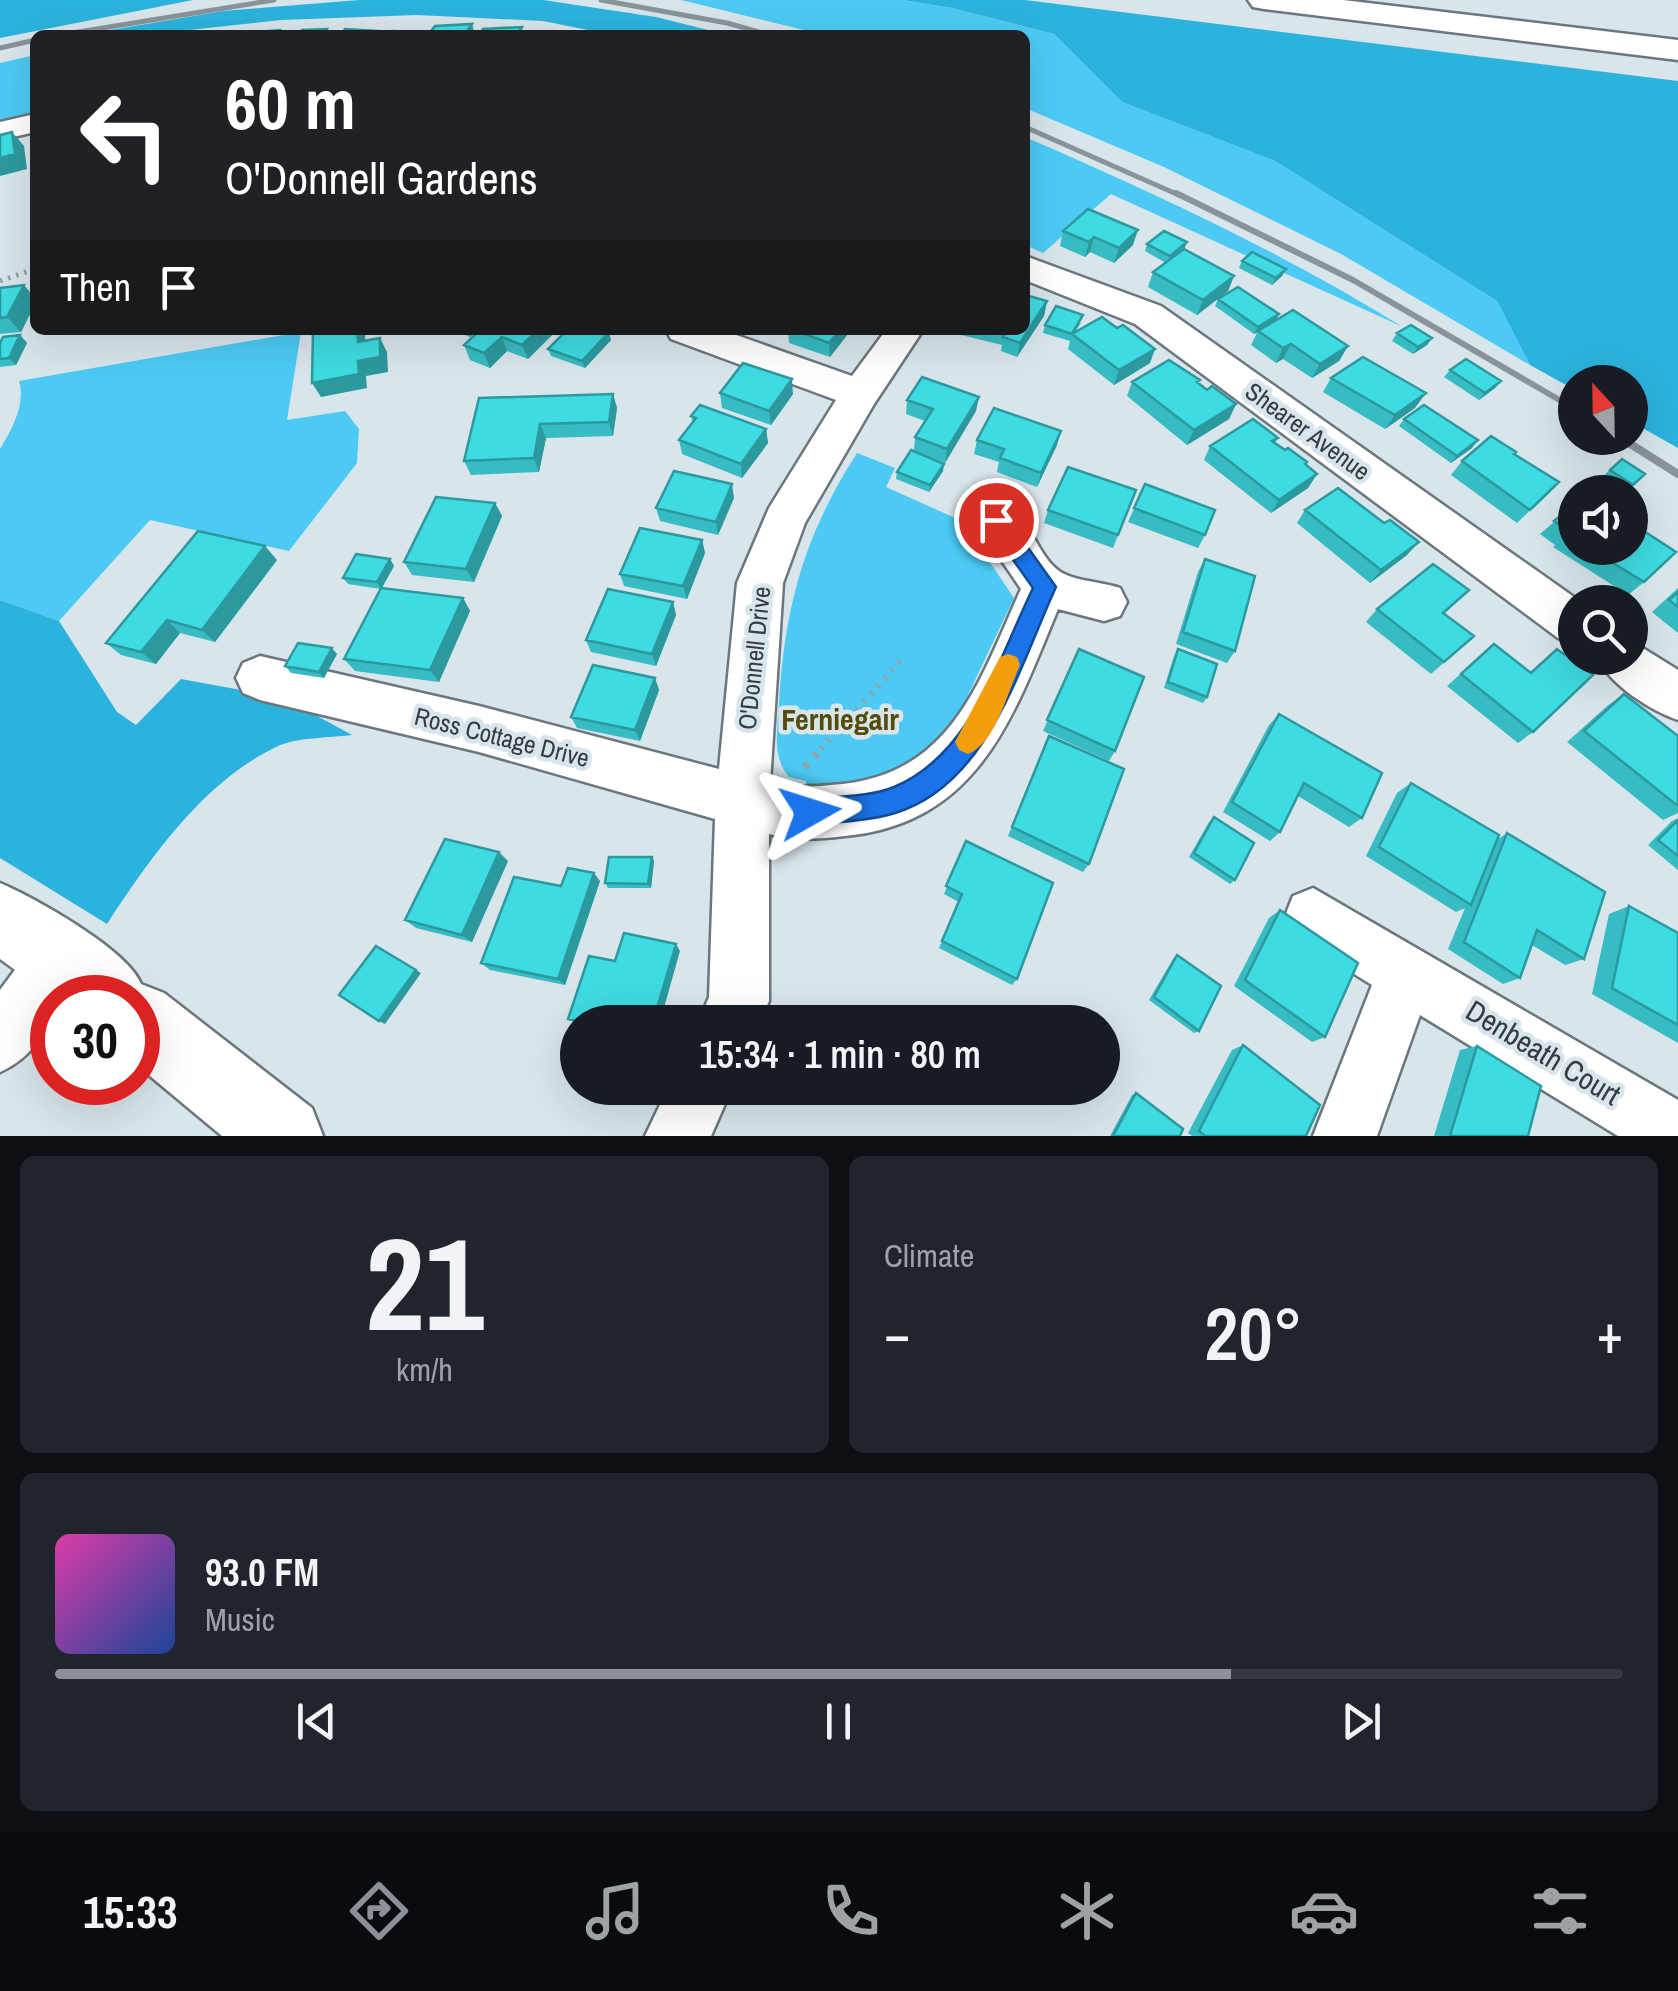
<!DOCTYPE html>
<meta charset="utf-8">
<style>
:root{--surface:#171b24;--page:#20242c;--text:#f1f3f6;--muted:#9ea1a6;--line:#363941;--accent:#8c9099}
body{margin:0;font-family:"Archivo Narrow",sans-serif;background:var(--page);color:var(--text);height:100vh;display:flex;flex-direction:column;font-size:38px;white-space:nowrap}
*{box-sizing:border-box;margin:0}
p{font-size:32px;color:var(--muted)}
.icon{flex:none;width:55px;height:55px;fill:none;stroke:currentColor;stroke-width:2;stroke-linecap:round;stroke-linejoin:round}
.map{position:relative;height:1136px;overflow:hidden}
.side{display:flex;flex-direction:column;gap:20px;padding:20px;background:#0d0f14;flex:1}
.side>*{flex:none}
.banner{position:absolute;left:30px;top:30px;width:1000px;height:305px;border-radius:15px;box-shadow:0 10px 40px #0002;background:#202124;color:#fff;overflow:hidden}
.needle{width:65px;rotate:338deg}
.tools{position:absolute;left:1558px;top:365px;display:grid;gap:20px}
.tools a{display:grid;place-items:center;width:90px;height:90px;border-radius:50%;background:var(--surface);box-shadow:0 10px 40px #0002;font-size:50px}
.speed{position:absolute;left:30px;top:975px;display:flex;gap:20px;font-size:50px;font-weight:700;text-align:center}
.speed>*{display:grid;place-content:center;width:130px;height:130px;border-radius:50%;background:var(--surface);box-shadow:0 10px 40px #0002;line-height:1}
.speed .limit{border:15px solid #d22;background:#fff;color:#111}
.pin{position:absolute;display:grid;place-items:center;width:85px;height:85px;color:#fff;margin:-42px;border:5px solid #fff;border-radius:50%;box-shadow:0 2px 10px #0007}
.me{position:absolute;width:110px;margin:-55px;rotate:84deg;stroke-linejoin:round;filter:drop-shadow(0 0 8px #0008)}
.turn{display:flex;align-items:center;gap:35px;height:210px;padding:0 30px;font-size:45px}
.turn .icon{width:130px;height:130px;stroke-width:2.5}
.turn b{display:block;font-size:70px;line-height:85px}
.then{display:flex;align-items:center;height:95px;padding:0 30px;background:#0003;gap:20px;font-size:38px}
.big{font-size:75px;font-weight:600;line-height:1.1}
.side .widget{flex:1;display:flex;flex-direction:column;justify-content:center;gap:15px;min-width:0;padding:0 35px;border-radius:15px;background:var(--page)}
.side .dial{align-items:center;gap:0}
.dial b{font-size:130px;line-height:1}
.song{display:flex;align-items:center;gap:30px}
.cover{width:120px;height:120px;border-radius:15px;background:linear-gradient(135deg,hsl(320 70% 55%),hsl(220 70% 35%))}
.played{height:10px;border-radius:5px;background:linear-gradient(90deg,var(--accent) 75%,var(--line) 75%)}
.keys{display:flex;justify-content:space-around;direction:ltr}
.heat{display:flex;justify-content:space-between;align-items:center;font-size:55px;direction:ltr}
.side .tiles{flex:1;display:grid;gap:20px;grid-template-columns:1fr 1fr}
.widget:last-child{grid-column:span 2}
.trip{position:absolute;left:560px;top:1005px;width:560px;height:100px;border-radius:50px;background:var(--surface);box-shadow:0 10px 40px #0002;font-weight:600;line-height:100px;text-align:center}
.menu{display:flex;height:160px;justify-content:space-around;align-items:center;background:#090b0e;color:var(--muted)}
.menu .icon{width:70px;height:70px}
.menu .on{color:var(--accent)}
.menu b{font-size:45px;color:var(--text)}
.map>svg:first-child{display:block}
.green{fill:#4ccaf4}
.forest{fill:#2bb3dd}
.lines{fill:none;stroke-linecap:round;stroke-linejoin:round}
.street-casing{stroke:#6b777c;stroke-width:5}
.primary-casing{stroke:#6b777c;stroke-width:5}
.highway-casing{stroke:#6b777c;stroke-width:5}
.path-far2{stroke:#96a1a5;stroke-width:5;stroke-dasharray:2.5 6;stroke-linecap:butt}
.path-far1{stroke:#96a1a5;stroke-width:6;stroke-dasharray:2.5 8;stroke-linecap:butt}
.path{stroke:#96a1a5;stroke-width:8;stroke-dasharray:4 10;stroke-linecap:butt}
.street{fill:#fff;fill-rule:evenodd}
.primary{fill:#fff;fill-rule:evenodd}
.highway{fill:#fff;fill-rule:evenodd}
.rail-far2{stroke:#8a9498;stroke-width:5}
.rail-far1{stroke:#8a9498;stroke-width:6}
.rail{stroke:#8a9498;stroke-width:8}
.wall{fill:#36bcc2}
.shaded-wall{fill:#2c999e}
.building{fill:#3fdbe2;stroke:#2c999e;stroke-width:2.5}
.route{fill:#1a73e8;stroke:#114b97;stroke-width:2.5}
.slow{fill:#f59e0b}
.labels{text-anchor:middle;stroke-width:9;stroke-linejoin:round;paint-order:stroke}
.street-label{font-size:25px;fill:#363c3e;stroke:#d8e5eb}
.quarter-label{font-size:30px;font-weight:bold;fill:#554c0c;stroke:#d8e5eb}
.near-street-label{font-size:30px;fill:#363c3e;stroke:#d8e5eb}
</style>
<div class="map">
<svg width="1678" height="1136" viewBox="0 0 1678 1136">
<rect width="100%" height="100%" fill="#d8e5eb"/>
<path class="green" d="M681 0H902L952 8 1054 34 1122 102 1275 161 1497 301 1530 365 1341 254 1164 167 1025 108V35H824Z
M35 55V113L0 121V63Z
M1025 137C1155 193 1283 253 1403 327L1111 194 1043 253 1025 245Z
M301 332 287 420 345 411 359 429 357 463 289 551 150 520 59 621 0 600V449C12 429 26 404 19 381Z
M857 453 895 468 886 487 962 521 1014 598 951 731 914 771 806 793V781L789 777C771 756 778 729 779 703 785 605 804 536 857 453Z"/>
<path class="forest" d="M0 0H193L0 38Z
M359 0H543L656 17 728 35H613L543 21 417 15 281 20 144 35H81L223 11Z
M902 0H1025L1678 81V448L1630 421V382H1575V390L1530 365 1497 301 1275 161 1122 102 1054 34 952 8Z
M0 600 59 621 117 712 136 725 181 679 284 698 352 735C329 738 296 737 276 747 203 782 150 858 107 924L0 858Z"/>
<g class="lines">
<defs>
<path id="street" d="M35 114V132L0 140V122Z
M1025 256 1161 306 1581 602H1575V644L1558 638 1135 324 1025 280Z
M666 330H722L852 376 886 330H923L874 404 805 523 783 583 770 783C790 788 810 787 831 785 951 778 978 684 1021 589L974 520 981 508C1028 493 1030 550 1059 571 1073 581 1103 582 1120 588L1127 602 1120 616 1104 621 1058 609C1013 717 979 823 845 836 820 839 793 841 769 834V1001L760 1022H699L709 997 715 819 479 752 260 700 243 693 236 678 243 663 260 656 479 706 719 769 737 583 769 508 836 400 671 339Z
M1630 640 1678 670V720C1650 710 1610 685 1598 658H1630Z
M1313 888 1678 1100V1136H1618L1420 1015 1377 1136H1313L1372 985 1293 936 1285 916 1293 896Z
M61 928 82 936 90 957 68 998H52C52 1030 30 1059 0 1072V990L40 936Z
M668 1088H732L711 1136H645Z"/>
<path id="primary" d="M0 883C35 898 128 950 141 984L164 993 312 1108 323 1136H222L138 1066V998H54L0 959Z"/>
<path id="highway" d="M1248 0H1343L1678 40V60L1264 9 1253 7Z"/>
</defs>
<use href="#street" class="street-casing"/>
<use href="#primary" class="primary-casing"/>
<use href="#highway" class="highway-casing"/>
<path class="path-far2" d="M0 281 35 269"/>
<path class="path-far1" d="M821 749 901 661"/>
<path class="path" d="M805 767 823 747"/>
<use href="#street" class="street"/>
<use href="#primary" class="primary"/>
<use href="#highway" class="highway"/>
<path class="rail-far2" d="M601 0 727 23 770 35
M60 35 274 0
M0 48 35 40
M1025 127 1181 196"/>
<path class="rail-far1" d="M1176 193 1353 280 1575 409
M1620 438 1625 441"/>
<path class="rail" d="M1621 438 1678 474"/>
</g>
<path class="wall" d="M1063 231 1133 245 1114 263 1090 252 1085 257 1060 246Z
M1147 244 1184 250 1234 276 1228 291 1197 315 1148 287 1153 272 1166 263 1145 251Z
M1242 261 1286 269 1282 276 1272 285 1239 268Z
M0 288 35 298V320L30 314 21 332 0 334Z
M1218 299 1279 314 1276 320 1348 346 1339 361 1312 378 1283 359 1276 363 1251 345 1257 333 1254 334 1215 306Z
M1047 301 1044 316 1017 357 1001 351 1002 345 949 332 950 330H1025Z
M1081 323 1075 332 1150 363 1114 385 1068 349 1070 341 1043 333 1045 325Z
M453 330H477L470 337Z
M480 330H557L528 359 507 351 490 368 470 360 464 345Z
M788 330H851L830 357 789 343Z
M1397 333 1432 338 1427 345 1413 354 1392 341Z
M20 335 27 343 16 365 0 367V343Z
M611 340 585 368 551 356 548 349Z
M1450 370 1501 381 1495 388 1479 400 1444 377Z
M1331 378 1415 408 1385 429 1323 392Z
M1200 380 1198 383 1207 390 1236 404 1229 419 1187 445 1127 396 1132 382Z
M720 393 793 394 771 425 722 408Z
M613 394 617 408 613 436 546 438 539 472 471 475 464 461 479 398Z
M907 400 976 411 945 463 914 451 915 437 925 421 906 414Z
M691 416 766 429 768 443 742 478 682 454 679 440 693 423Z
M1404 419 1472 448 1451 463 1399 426Z
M1278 438 1275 443 1307 462 1306 465 1317 474 1308 488 1271 513 1204 460 1210 446Z
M977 440 1057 445 1037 487 997 472 999 462 974 454Z
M1514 454 1559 482 1517 523 1451 475 1462 461Z
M1622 459 1645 474 1625 492 1602 477Z
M943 471 929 492 896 479 897 472Z
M1145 484 1205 535 1198 548 1128 522Z
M1136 490 1113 548 1044 523 1048 510Z
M734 498 718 535 660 521 656 508Z
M495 503 502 516 474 582 412 575 404 562Z
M1575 504V548H1630L1644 582 1628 595 1553 547 1555 545 1540 534Z
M1305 510 1384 523 1407 555 1370 583 1297 523Z
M702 540 705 553 687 599 624 586 620 574Z
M390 559 394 566 382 588 463 598 470 611 439 682 355 671 344 659 381 589 348 584 343 578Z
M1205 559 1235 651 1227 663 1176 644 1198 572Z
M277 560 215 642 180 633 156 664 121 655 106 643Z
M1678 588V633L1652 612Z
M1469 590 1444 613 1474 636 1431 674 1366 622 1377 609Z
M673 602 676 615 656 666 591 652 586 640Z
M1494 644 1530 672 1557 649 1533 732 1518 743 1447 686Z
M1079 649 1115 751 1109 761 1043 731Z
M1178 649 1207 697 1203 703 1164 688 1174 656Z
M337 654 324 678 291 673 285 666Z
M655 678 659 690 640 741 577 728 571 717Z
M1624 694 1678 736V813L1663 820 1567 742 1607 706Z
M1279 714 1362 818 1349 827 1298 796 1280 832 1270 841 1223 812 1269 725Z
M1049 736 1089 864 1083 872 1008 836Z
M1411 783 1498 839 1507 833 1584 959 1565 965 1532 945 1520 978 1503 984 1448 949 1465 908 1456 912 1366 856 1397 793Z
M1214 817 1235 880 1230 884 1189 857 1209 822Z
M1678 818V870L1648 845 1672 821Z
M966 841 1017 979 1012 985 939 948 959 902 944 894Z
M652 857 654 861 651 888H608L605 883Z
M508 861 472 942 416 928 405 920Z
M600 881 565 985 490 970 481 963 561 886Z
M1629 906 1678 933V1043L1592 994 1609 914Z
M1280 910 1325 1037 1312 1042 1234 986 1269 918Z
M1177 955 1199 1031 1194 1033 1149 1000 1173 959Z
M1243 1045 1306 1136H1192L1188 1133 1232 1050Z
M1477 1046 1528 1136H1434L1460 1050Z
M1136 1093 1180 1136H1110L1132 1095Z"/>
<path class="shaded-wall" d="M472 24 475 35H464Z
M12 132 24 146 27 169 0 176V158Z
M1138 230 1133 245 1114 263 1119 248Z
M1094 237 1090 252 1085 257 1089 242Z
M1187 242 1184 250 1167 263 1170 256Z
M1286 269 1282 276 1272 285 1276 278Z
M1234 276 1228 291 1197 315 1203 300Z
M24 285 35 298V304L21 332 7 317Z
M1047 301 1044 316 1017 357 1020 343Z
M1279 314 1275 322 1254 334 1258 327Z
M357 330H364L365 332 366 357 358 342Z
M467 330H477L470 337Z
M538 330H557L528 359 522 345Z
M840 330H851L830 357 829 343Z
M609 332 611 340 585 368 582 361Z
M20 335 27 343 16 365 9 358Z
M502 337 507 351 490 368 484 353Z
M380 338 387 352 388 372 366 376 367 388 321 397 312 383 358 361Z
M1432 338 1427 345 1413 354 1418 347Z
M1291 344 1283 359 1276 363 1283 348Z
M1348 346 1339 361 1312 378 1320 364Z
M1155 349 1150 363 1114 385 1119 370Z
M792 379 793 394 771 425 769 411Z
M1501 381 1495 388 1479 400 1485 393Z
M1426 393 1415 408 1385 429 1395 415Z
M613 394 617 408 613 436 609 422Z
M979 397 976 411 945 463 947 449Z
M1236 404 1229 419 1187 445 1194 430Z
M540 424 546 438 539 472 534 458Z
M766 429 768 443 742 478 741 464Z
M1061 431 1057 445 1037 487 1041 473Z
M1478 440 1472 448 1451 463 1457 456Z
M944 464 943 471 929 492 930 485Z
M1317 474 1308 488 1271 513 1279 500Z
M732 484 734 498 718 535 716 522Z
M495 503 502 516 474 582 466 569Z
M702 540 705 553 687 599 683 586Z
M1419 542 1407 555 1370 583 1381 570Z
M265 546 277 560 215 642 202 630Z
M390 559 394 566 381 589 377 582Z
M463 598 470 611 439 682 430 670Z
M673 602 676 615 656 666 652 654Z
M167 620 180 633 156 664 141 652Z
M332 648 337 654 324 678 319 672Z
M655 678 659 690 640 741 635 730Z
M499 852 508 861 472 942 462 935Z
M652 857 654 861 651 888 648 884Z
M594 873 600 881 565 985 558 979Z
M676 944 680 951 660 1022H653Z
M416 970 421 973 385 1024 379 1021Z"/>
<path class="building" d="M472 24 464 35H428L435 26Z
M522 27 517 35H479L483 29Z
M327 29 324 35H298L302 30Z
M345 29 379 31 375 35H341Z
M280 30 279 35H252L253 32Z
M392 31 424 32 422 35H389Z
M12 132 15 154 0 158V135Z
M1088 209 1138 230 1119 248 1094 237 1089 242 1063 231Z
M1164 231 1187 242 1170 256 1147 244Z
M1184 249 1234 276 1203 300 1153 272Z
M1252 252 1286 269 1276 278 1242 261Z
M24 285 7 317 0 318V288Z
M1238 287 1279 314 1258 327 1218 299Z
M1025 295 1047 301 1020 343 1003 337 1007 331 1001 330H1025Z
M35 302V313L29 314Z
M1056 306 1083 315 1072 334 1045 325Z
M1293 310 1348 346 1320 364 1291 344 1283 348 1258 331Z
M1102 317 1117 328 1123 325 1155 349 1119 370 1072 334Z
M1411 325 1432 338 1418 347 1397 333Z
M313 330H357L358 342 380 338V357L358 361 359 374 312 383Z
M480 330H538L522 345 502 337 484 353 464 345Z
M567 330H603L609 332 582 361 548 349Z
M794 330H840L829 343Z
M20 335 9 358 0 359V343L3 337Z
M1363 357 1426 393 1395 415 1331 378Z
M1466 359 1501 381 1485 393 1450 370Z
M1169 360 1200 380 1197 382 1207 390 1212 386 1236 404 1194 430 1132 382Z
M743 363 792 379 769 411 720 393Z
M922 377 979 397 947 449 915 437 933 409 907 400Z
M613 394 609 422 540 424 534 458 464 461 479 398Z
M700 405 766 429 741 464 679 440 696 418 691 416Z
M1424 405 1478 440 1457 456 1404 419Z
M994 408 1061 431 1041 473 1000 458 1004 449 977 440Z
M1253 419 1278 438 1272 441 1285 450 1288 448 1307 462 1305 464 1317 474 1279 500 1210 446Z
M1491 436 1516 452 1514 454 1559 482 1530 510 1462 461Z
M911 450 944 464 930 485 897 472Z
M1622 459 1645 474 1633 485 1610 470Z
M1068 467 1136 490 1118 535 1048 510Z
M674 471 732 484 716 522 656 508Z
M1145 484 1215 510 1205 535 1134 508Z
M1338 488 1384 523 1390 520 1419 542 1381 570 1305 510Z
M436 497 495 503 466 569 404 562Z
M1575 504V539L1567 534 1569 531 1554 521Z
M1630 522 1676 552 1644 582 1589 548H1630Z
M640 528 702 540 683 586 620 574Z
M198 531 265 546 202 630 167 620 141 652 106 643Z
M356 554 390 559 377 582 343 578Z
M1205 559 1255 576 1235 651 1183 632Z
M1433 564 1469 590 1443 613 1474 636 1444 662 1377 609Z
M381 588 463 598 430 670 344 659Z
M608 589 673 602 652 654 586 640Z
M1678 592V607L1669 600Z
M298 643 332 648 319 672 285 666Z
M1494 644 1531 673 1557 649 1593 675 1533 732 1461 674Z
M1079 649 1144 677 1115 751 1047 720Z
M1178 649 1217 664 1207 697 1168 682Z
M593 665 655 678 635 730 571 717Z
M1624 694 1678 736V806L1584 731Z
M1279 714 1382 773 1362 818 1304 783 1280 832 1232 802Z
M1049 736 1124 769 1089 864 1012 827Z
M1411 783 1499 835 1471 905 1379 847Z
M1214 817 1254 843 1235 880 1194 853Z
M1678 820V856L1658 840Z
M1507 833 1605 892 1584 959 1537 930 1520 978 1464 942Z
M445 839 499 852 462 935 405 920Z
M966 841 1053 883 1017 979 942 941 962 894 946 886Z
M609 857H652L648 884 605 883Z
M568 868 594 873 558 979 481 963 514 877 561 886Z
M1629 906 1678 933V1025L1612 988Z
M1280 910 1358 963 1325 1037 1245 980Z
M624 933 676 944 653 1022H583L568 1019 589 956 615 961Z
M376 946 416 970 379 1021 339 995Z
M1177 955 1221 986 1199 1031 1154 997Z
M1243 1045 1320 1105 1306 1136H1205L1199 1131Z
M1477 1046 1541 1086 1528 1136H1450Z
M1136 1093 1183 1129 1180 1136H1113Z"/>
<path class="route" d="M996 511 1004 514 1056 587C1019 667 988 785 895 813 869 821 837 822 810 825L800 821 797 812 800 803 810 799C836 796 870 797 894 787 971 755 999 658 1033 588L985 520Z"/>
<path class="slow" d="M1008 654 1017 657 1020 665C1008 690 996 743 968 754L959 750 955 742 1000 657Z"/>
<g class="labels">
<g class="street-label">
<text transform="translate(1308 431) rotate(36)" y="9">Shearer Avenue</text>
<text transform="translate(754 658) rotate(-84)" y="9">O'Donnell Drive</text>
<text transform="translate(502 737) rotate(14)" y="9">Ross Cottage Drive</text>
</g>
<g class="quarter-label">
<text x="840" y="730">Ferniegair</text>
</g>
<g class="near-street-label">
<text transform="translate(1543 1053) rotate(31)" y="10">Denbeath Court</text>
</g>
</g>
</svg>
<div class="tools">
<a><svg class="needle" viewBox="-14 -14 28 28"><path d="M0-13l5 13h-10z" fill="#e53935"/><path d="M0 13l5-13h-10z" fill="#9ea1a6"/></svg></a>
<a><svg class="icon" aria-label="sound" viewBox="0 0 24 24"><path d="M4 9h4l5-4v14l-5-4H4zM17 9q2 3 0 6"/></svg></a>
<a><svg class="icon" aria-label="search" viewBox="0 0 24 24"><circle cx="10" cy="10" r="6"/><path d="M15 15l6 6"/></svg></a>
</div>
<div class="speed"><div class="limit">30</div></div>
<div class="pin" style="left:996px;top:520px;background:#d93025"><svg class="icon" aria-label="arrive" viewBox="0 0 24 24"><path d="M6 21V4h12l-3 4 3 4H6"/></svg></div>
<svg class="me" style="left:810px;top:812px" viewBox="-20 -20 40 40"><path d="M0-17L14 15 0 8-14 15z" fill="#1a73e8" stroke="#fff" stroke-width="4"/></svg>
<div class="trip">15:34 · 1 min · 80 m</div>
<div class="banner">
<div class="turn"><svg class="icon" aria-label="left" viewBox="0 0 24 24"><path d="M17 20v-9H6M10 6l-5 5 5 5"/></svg><div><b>60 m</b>O'Donnell Gardens</div></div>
<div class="then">Then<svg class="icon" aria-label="arrive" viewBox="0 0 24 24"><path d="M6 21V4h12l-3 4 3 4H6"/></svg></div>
</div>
</div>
<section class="side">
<div class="tiles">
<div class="widget dial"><b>21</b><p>km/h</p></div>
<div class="widget"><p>Climate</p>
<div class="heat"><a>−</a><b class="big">20°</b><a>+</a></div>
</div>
<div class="widget">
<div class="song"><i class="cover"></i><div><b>93.0 FM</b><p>Music</p></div></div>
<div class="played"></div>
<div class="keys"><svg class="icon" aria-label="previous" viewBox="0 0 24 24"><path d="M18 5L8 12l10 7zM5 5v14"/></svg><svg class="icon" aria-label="pause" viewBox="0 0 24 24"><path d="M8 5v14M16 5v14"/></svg><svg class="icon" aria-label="next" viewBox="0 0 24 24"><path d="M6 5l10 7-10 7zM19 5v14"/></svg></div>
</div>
</div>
</section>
<nav class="menu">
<b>15:33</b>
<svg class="icon on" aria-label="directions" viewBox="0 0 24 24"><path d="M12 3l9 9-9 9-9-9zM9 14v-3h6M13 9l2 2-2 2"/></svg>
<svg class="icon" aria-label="music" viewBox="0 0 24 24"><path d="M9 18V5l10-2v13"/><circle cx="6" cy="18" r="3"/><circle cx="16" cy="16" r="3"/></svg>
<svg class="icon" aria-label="phone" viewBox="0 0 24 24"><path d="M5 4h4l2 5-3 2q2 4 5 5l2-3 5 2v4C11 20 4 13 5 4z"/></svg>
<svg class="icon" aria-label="climate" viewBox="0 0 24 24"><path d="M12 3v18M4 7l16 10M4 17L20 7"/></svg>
<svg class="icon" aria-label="car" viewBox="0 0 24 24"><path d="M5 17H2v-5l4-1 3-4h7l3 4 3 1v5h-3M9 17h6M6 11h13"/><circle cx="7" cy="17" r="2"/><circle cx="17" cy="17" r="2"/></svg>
<svg class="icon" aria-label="filters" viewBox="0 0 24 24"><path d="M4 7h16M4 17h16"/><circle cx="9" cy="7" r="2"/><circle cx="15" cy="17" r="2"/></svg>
</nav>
